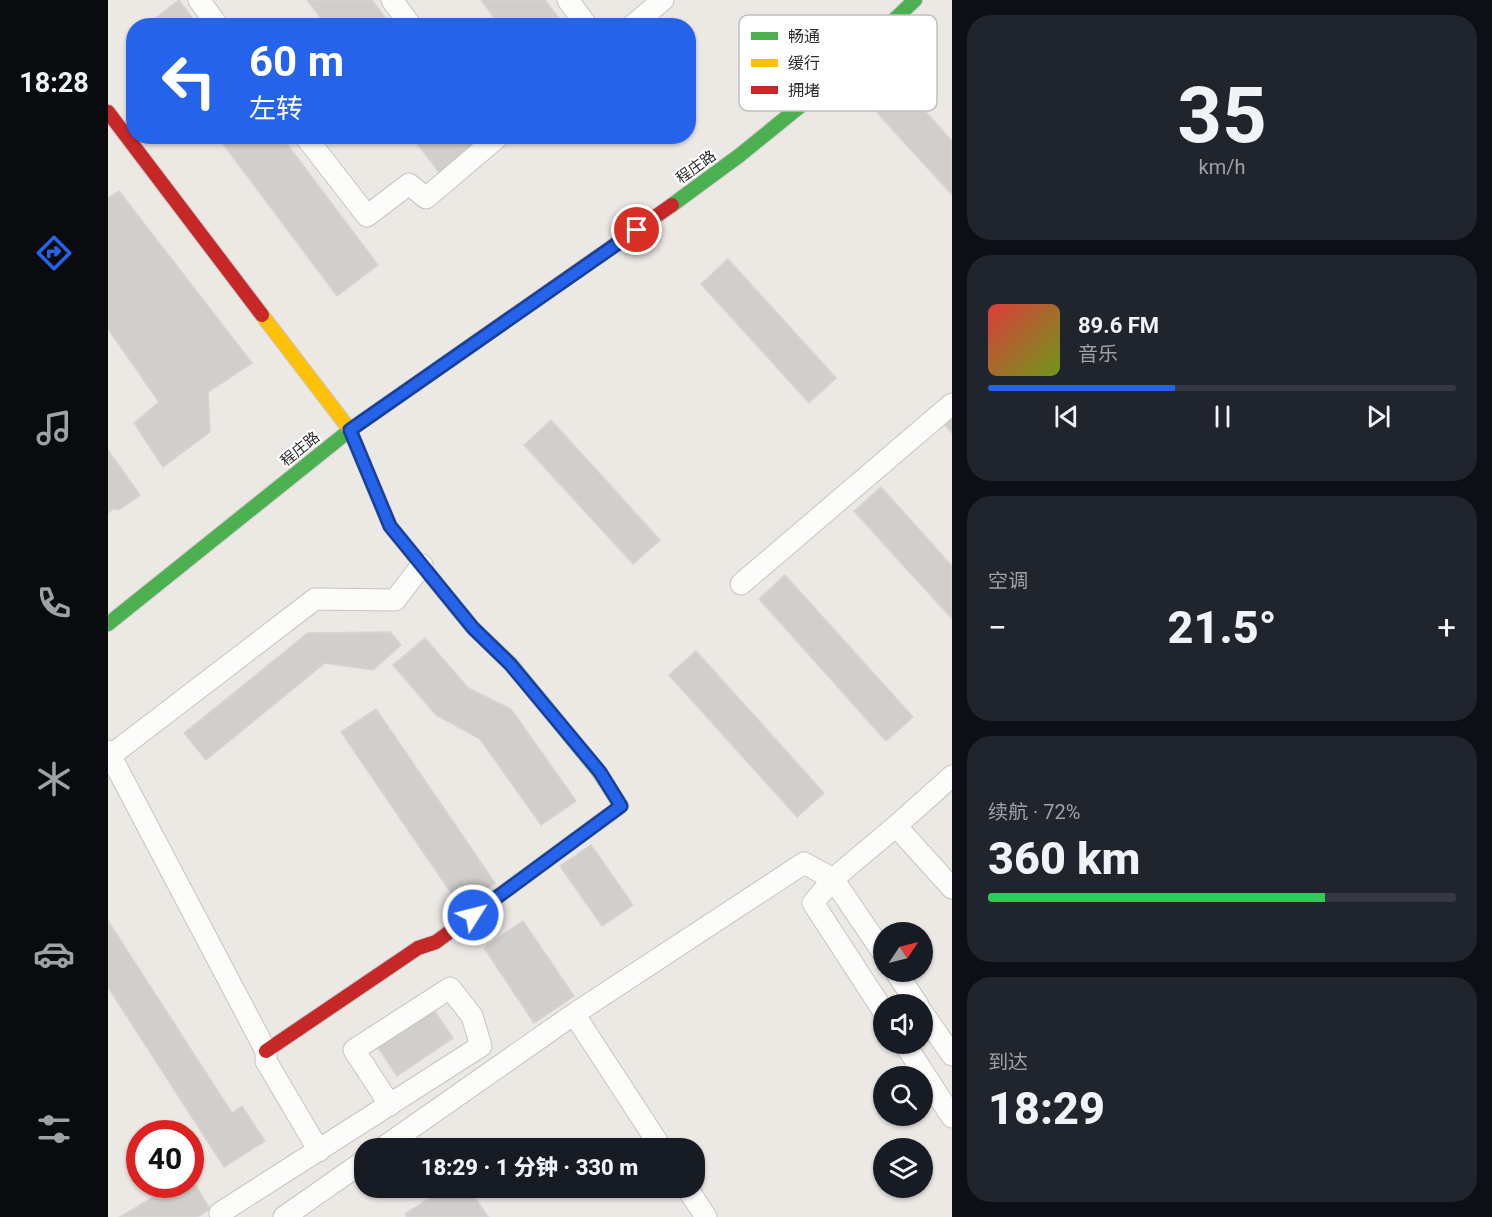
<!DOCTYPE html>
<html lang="zh">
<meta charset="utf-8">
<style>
:root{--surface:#171b24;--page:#20242c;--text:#f1f3f6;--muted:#9ea1a6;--line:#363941;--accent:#2563eb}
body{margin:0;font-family:Roboto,"Noto Sans SC",sans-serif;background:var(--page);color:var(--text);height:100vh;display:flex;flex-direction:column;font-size:22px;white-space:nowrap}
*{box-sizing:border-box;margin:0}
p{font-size:20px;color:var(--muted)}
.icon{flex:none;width:33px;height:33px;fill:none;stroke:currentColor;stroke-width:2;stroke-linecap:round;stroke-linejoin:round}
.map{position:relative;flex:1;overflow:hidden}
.details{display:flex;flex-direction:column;gap:15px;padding:15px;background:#0d0f14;width:540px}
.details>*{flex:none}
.banner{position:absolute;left:18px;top:18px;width:570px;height:126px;border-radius:24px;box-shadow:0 2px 4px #0004;background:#2563eb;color:#fff;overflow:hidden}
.needle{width:39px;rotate:55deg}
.tools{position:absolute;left:765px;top:922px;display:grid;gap:12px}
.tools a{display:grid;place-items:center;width:60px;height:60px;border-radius:50%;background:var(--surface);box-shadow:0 2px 4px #0004;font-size:30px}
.speed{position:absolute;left:18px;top:1120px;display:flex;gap:12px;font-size:30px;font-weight:700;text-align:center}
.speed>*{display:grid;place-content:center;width:78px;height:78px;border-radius:50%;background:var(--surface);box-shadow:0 2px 4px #0004;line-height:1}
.speed .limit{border:9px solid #d22;background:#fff;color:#111}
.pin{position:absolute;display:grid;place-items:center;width:51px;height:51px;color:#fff;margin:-26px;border:3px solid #fff;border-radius:50%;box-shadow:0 2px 6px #0007}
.me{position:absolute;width:66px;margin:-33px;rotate:54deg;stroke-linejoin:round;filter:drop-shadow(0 0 4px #0008)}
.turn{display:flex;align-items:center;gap:21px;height:126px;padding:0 24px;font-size:27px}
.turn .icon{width:78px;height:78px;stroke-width:2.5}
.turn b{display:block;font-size:42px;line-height:51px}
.big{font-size:45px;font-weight:800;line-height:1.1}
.details .widget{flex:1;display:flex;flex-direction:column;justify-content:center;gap:9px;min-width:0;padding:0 21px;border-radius:24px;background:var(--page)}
.details .dial{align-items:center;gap:0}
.dial b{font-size:78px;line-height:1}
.song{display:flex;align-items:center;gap:18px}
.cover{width:72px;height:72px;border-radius:9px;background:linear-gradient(135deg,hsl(0 70% 55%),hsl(80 70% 35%))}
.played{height:6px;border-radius:3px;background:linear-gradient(90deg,var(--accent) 40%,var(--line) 40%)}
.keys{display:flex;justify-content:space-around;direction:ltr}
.heat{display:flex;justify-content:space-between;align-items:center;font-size:33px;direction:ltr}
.charge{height:9px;border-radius:4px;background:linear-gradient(90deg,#34c759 72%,var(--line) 0)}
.trip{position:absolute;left:246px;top:1138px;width:351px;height:60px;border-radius:24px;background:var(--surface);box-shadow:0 2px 4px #0004;font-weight:800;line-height:60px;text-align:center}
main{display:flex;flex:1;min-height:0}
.dock{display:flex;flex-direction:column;width:108px;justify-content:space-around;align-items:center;background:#090b0e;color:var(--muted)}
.dock .icon{width:42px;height:42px}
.dock .active{color:var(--accent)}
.dock b{font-size:27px;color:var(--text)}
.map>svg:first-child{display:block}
.building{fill:#d1cecb;stroke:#d7d4d0;stroke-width:1.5}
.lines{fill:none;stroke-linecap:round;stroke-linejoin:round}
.street-casing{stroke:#c5c5c5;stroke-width:23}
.fast-casing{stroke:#c5c5c5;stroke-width:16}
.slow-casing{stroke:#c5c5c5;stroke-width:16}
.jam-casing{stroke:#c5c5c5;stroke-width:16}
.street{stroke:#fcfcfb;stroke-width:21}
.fast{stroke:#4caf50;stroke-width:14}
.slow{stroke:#ffc107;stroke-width:14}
.jam{stroke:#c62828;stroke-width:14}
.route-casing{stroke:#184099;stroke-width:15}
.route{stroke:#2563eb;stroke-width:10}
.labels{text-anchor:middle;stroke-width:4.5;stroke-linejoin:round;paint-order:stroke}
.street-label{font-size:15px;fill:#2e2e2e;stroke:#fff}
.key{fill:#fff;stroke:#c0c0c0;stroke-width:1.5}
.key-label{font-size:16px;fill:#2e2e2e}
</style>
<main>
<nav class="dock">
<b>18:28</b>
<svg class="icon active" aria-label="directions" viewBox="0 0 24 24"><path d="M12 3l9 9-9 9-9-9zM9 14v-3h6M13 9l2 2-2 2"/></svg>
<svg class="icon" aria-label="music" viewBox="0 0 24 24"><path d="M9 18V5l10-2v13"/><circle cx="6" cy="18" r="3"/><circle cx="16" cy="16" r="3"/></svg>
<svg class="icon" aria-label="phone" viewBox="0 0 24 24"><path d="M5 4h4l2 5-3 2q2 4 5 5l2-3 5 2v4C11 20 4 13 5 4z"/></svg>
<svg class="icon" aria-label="climate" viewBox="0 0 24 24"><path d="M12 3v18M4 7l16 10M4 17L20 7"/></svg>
<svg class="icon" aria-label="car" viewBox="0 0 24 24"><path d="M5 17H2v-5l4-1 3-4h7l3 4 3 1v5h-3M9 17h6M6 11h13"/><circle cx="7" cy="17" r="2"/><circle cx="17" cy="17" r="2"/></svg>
<svg class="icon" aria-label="filters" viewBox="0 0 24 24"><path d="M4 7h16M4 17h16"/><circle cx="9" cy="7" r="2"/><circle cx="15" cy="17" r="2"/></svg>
</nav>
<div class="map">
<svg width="844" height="1217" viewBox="0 0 844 1217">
<rect width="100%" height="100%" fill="#ece8e4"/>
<path class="building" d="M71 0 90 26H37Z
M199 0H264L284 26H219Z
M373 0H437L457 26H392Z
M792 83 844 141V195L765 108Z
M109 136H173L270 265 229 296Z
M303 136H368L375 145 334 176Z
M11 191 144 363 100 392 102 432 55 467 26 423 51 402 0 329V198Z
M620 259 728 378 701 403 593 284Z
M844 418V433L837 425Z
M443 420 552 540 525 564 416 445Z
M0 450 32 495 11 510 5 509 0 513Z
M773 487 844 566V619L746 511Z
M677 575 805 717 778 741 651 599Z
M282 632 293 645 265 670 217 663 98 760 76 733 200 633Z
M317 638 360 688 403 709 468 801 433 825 372 739 328 715 285 665Z
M588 651 716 793 689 817 561 675Z
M268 709 387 883 352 906 233 732Z
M483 845 525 905 494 926 452 866Z
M0 921 124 1113 134 1106 157 1141 116 1167 0 987Z
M415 921 466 996 426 1023 376 948Z
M323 1006 345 1038 289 1076 267 1043Z
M82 1176 102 1209 89 1217H12L65 1185H82Z
M337 1188H361L380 1217H299L297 1214Z"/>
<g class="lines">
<defs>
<path id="street" d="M91 0 110 26
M284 0 303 26
M460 0 479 26
M524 26 555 0
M197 136 259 216 301 184 318 198 391 136
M633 584 844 404
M0 751 158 1051V1061L211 1151
M2 756 207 599 287 600 314 565
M788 826 844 776
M776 954 725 879 788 826 844 888
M788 972 810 1005
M814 1012 844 1055
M797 1044 844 1117
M273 1149 466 1014
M554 1149 466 1014 696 863 725 879 705 903 776 1012
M579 1188 598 1217
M112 1213C199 1158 286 1102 373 1046L364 1016 342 988 246 1050 282 1105
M176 1217 256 1161"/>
<path id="fast" d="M564 205 632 155 712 90 807 0
M351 611 365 628 403 664 491 772 513 806 355 922
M0 624 242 430 382 332"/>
<path id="slow" d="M154 315 242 430 282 526 351 611"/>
<path id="jam" d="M0 112 154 315
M382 332 564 205
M158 1051 310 948 328 942 355 922"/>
</defs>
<use href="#street" class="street-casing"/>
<use href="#fast" class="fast-casing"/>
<use href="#slow" class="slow-casing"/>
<use href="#jam" class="jam-casing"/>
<use href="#street" class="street"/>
<use href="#fast" class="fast"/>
<use href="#slow" class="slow"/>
<use href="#jam" class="jam"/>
</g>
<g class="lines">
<defs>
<path id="route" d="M365 915 513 806 492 772 402 664 365 628 282 526 242 430 529 230"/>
</defs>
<use href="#route" class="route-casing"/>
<use href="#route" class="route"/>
</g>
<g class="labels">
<g class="street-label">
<text transform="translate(588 167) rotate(-36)" y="5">程庄路</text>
<text transform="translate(192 449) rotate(-39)" y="5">程庄路</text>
</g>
</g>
<rect x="631" y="15" width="198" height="96" rx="9" class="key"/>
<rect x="643" y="32" width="27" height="8" fill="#4caf50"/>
<rect x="643" y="59" width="27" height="8" fill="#ffc107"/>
<rect x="643" y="86" width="27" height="8" fill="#c62828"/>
<g class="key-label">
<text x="680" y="42">畅通</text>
<text x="680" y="69">缓行</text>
<text x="680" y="96">拥堵</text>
</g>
</svg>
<div class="tools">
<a><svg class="needle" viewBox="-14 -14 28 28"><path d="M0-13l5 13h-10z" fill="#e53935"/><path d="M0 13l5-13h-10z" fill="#9ea1a6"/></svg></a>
<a><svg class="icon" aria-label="sound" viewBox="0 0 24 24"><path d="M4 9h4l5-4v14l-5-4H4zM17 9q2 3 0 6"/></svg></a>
<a><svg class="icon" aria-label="search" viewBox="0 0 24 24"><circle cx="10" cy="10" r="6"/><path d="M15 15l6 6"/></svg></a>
<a><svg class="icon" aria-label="layers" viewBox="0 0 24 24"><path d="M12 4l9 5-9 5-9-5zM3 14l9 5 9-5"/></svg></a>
</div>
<div class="speed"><div class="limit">40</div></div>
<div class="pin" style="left:529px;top:230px;background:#d93025"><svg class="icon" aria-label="arrive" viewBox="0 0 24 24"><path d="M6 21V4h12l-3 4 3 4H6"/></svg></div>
<svg class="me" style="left:365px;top:915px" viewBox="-20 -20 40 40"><circle r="17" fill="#2563eb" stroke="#fff" stroke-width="3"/><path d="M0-11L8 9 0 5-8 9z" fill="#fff"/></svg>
<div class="trip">18:29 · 1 分钟 · 330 m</div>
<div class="banner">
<div class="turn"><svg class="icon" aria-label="left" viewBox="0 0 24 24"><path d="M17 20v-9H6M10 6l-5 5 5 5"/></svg><div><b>60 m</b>左转</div></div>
</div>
</div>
<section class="details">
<div class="widget dial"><b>35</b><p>km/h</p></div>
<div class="widget">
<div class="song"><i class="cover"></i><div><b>89.6 FM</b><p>音乐</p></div></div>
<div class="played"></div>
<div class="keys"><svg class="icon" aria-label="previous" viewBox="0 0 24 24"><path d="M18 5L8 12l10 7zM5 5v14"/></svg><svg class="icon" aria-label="pause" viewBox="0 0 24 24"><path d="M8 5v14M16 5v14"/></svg><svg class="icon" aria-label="next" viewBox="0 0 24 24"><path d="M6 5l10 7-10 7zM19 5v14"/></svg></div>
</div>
<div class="widget"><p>空调</p>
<div class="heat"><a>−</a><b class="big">21.5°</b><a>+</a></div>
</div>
<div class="widget"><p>续航 · 72%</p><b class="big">360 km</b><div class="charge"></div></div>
<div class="widget"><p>到达</p><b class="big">18:29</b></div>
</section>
</main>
